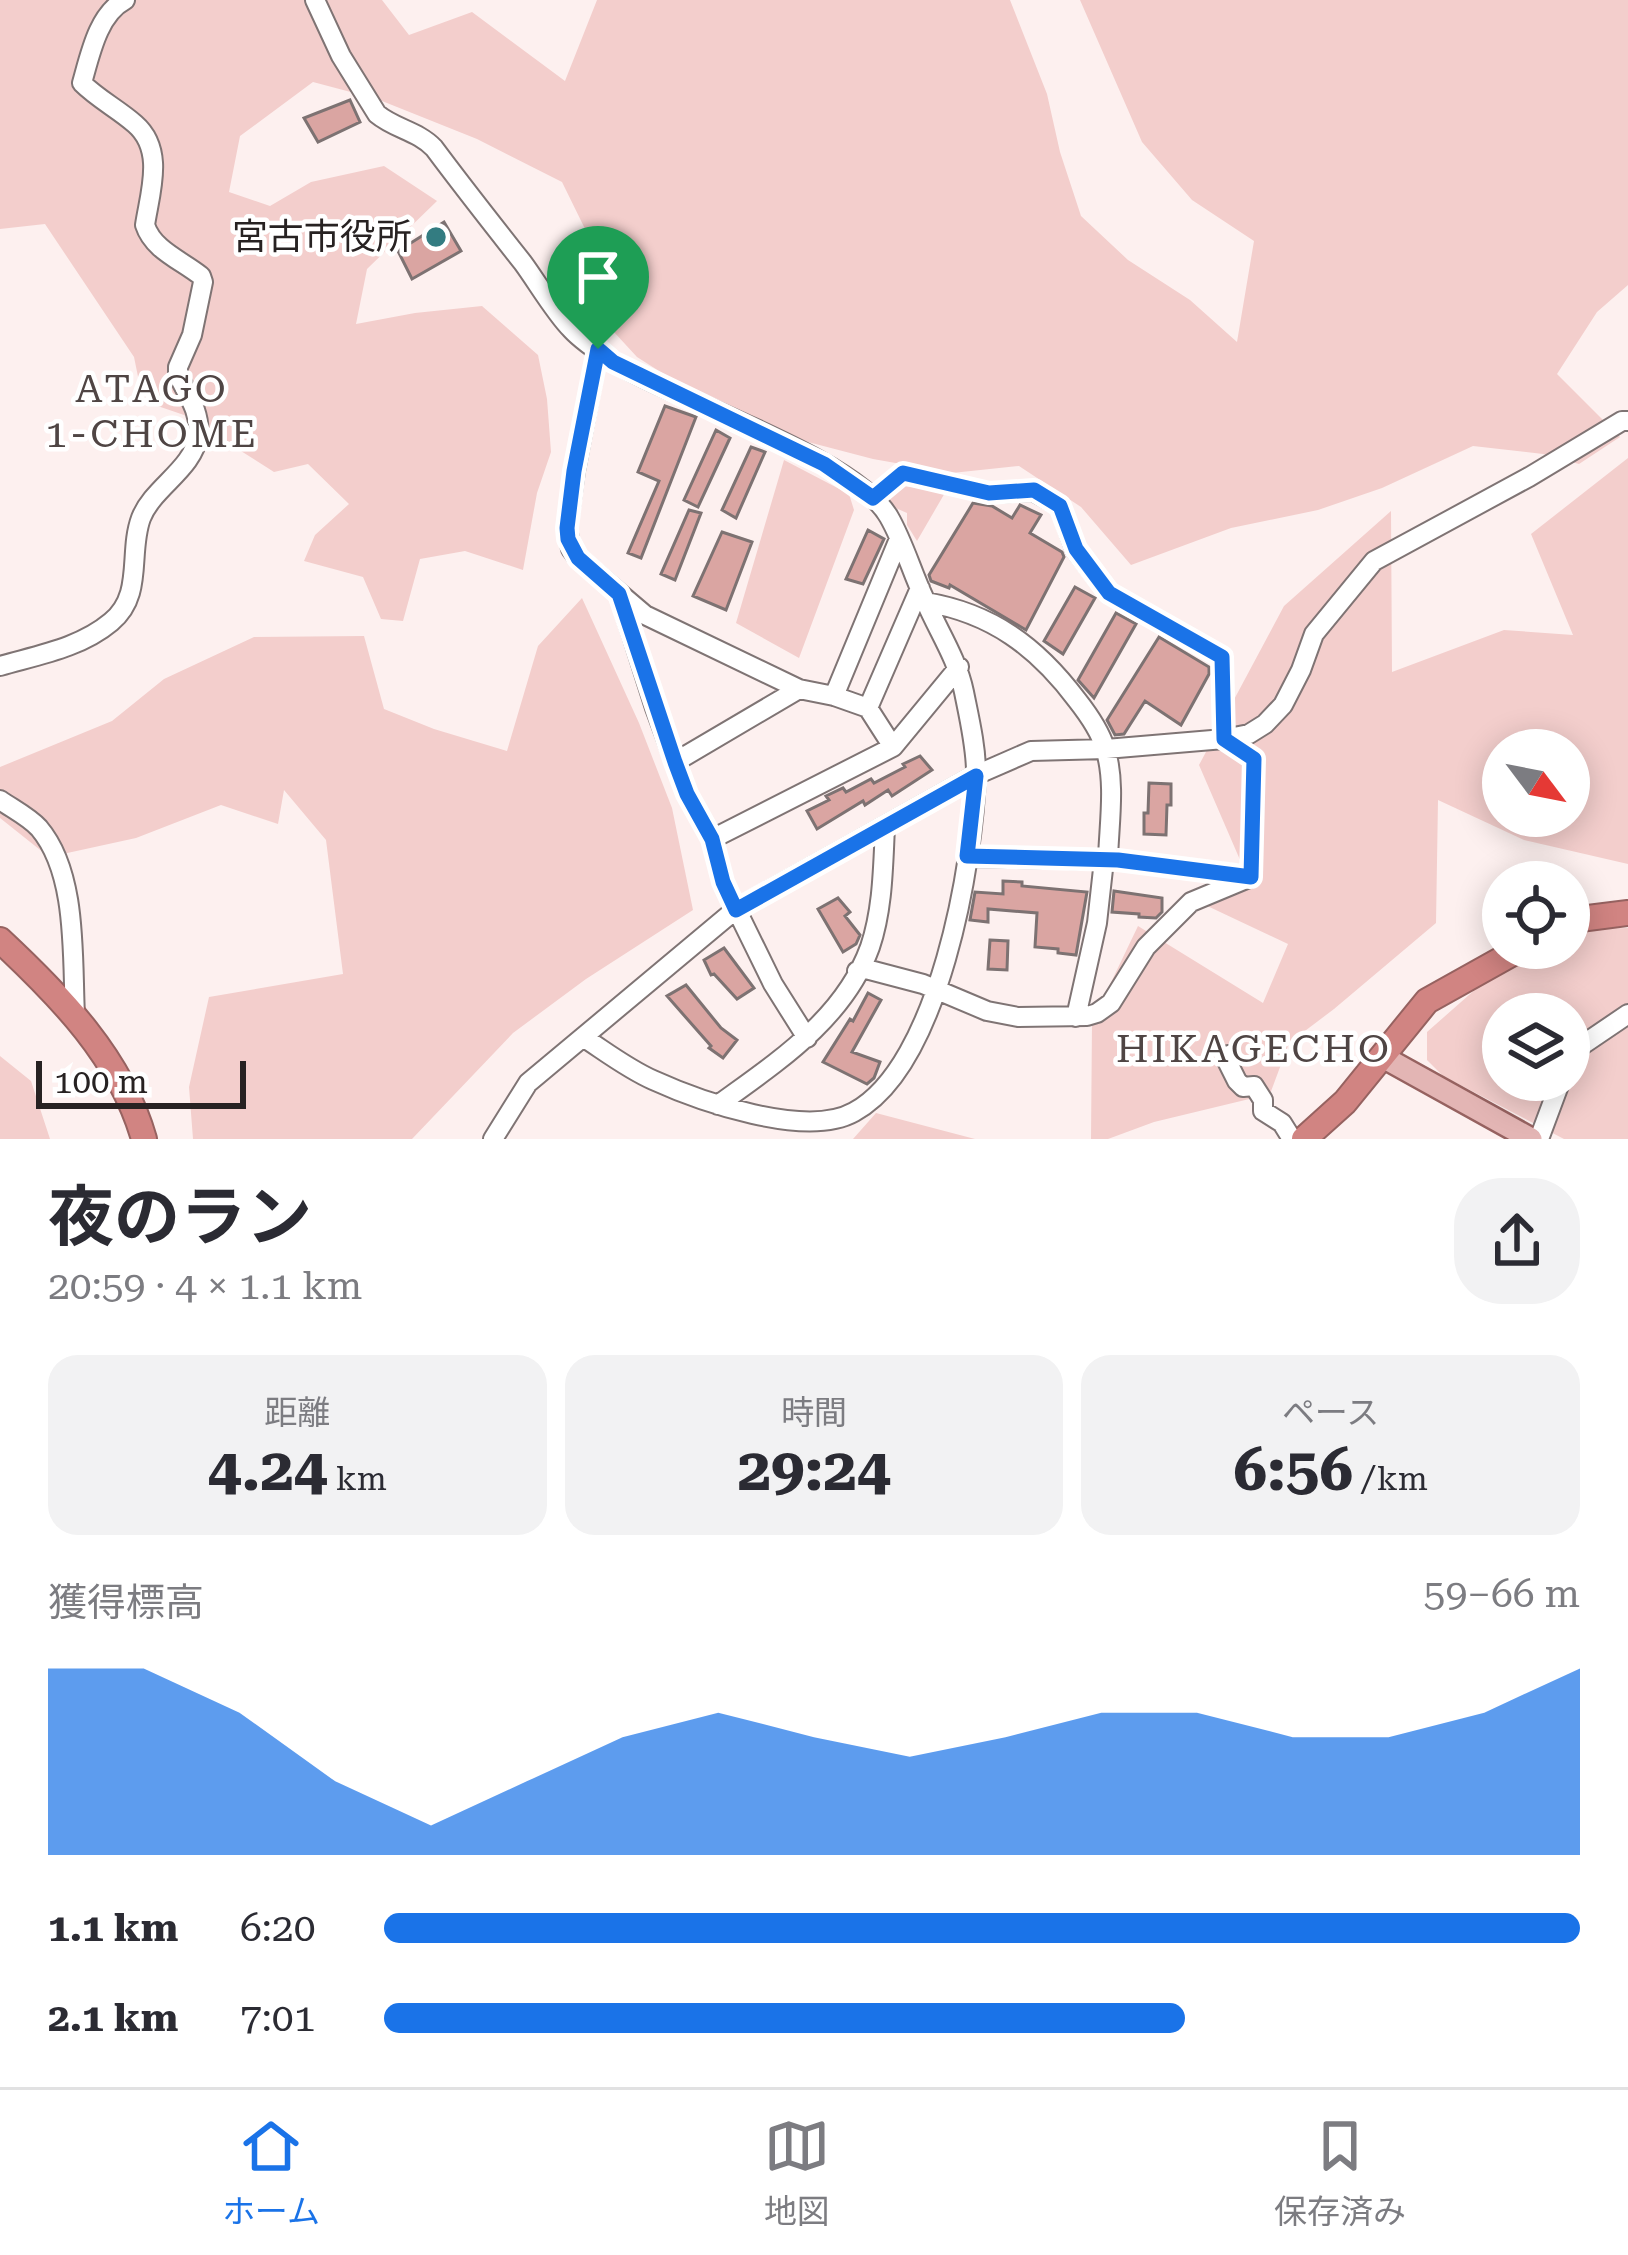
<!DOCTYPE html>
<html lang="ja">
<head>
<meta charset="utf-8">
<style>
  body { margin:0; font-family:"Roboto Serif","Noto Sans JP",serif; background:#f2f2f3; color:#2b2b33; height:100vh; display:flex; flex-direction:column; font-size:45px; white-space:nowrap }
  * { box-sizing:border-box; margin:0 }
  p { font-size:39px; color:#7c7c81 }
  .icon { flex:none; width:66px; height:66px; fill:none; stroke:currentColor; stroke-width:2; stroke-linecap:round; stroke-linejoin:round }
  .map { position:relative; height:1139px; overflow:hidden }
  .sheet { display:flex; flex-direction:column; background:#fff; flex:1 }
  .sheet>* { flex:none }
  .needle { width:78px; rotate:122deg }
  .tools { position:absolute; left:1482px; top:729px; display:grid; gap:24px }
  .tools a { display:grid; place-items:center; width:108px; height:108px; border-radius:50%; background:#fff; box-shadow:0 6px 30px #0003; font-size:60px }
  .scale { position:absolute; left:36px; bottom:30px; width:210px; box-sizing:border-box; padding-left:12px; border:6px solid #272222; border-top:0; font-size:33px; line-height:42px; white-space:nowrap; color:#272222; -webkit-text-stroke:9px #fff; paint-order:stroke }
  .pin { position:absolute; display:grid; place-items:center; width:102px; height:102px; color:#fff; margin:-123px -51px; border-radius:50% 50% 50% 0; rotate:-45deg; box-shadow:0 0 12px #0007 }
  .pin .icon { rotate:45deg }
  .round { display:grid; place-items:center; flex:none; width:126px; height:126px; border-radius:48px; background:#f2f2f3 }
  .overview { display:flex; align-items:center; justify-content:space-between; height:204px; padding:0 48px }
  h1 { font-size:66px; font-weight:700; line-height:90px }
  .stats { display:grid; grid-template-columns:repeat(3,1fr); gap:18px; height:204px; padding:12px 48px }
  .stats div { display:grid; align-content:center; border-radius:30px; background:#f2f2f3; text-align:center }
  .stats b { font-size:60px; font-weight:700 }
  .stats small { font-size:33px; font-weight:400 }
  .stats p { font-size:33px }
  .chart { height:336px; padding:24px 48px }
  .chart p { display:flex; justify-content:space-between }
  .chart svg { width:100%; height:216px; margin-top:12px; fill:#1a73e8; opacity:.7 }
  ul { padding:0 48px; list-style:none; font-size:39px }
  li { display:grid; grid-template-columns:192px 144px 1fr; align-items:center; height:90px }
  li i { height:30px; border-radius:15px; background:#1a73e8 }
  .dock { display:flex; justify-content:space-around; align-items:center; height:168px; border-top:3px solid #e1e1e2; background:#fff; font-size:33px; color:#7c7c81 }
  .dock a { display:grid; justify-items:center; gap:6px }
  .dock .selected { color:#1a73e8 }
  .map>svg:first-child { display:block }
  .green { fill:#f3cecc; fill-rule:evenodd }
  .building { fill:#daa5a2; stroke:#7d7272; stroke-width:3 }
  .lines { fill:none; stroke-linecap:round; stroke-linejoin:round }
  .minor-casing { stroke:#7f7474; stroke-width:22 }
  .major-casing { stroke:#966260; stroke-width:26 }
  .highway-casing { stroke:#966260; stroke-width:28 }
  .minor { stroke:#fff; stroke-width:18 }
  .major { stroke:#e3b5b4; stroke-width:21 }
  .highway { stroke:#d18482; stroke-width:24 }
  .route-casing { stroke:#fff; stroke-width:24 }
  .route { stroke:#1a73e8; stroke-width:15 }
  .poi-dot { fill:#337c81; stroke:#fff; stroke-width:4.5 }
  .labels { text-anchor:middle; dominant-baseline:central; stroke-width:9; stroke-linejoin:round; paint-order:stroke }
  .poi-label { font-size:36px; fill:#272222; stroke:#fff; text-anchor:end }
  .neighbourhood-label { font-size:39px; letter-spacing:3px; fill:#4f4544; stroke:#fff }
</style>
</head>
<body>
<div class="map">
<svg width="1628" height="1139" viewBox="0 0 1628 1139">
  <rect width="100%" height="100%" fill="#fdf0ef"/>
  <path class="green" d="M0,0h382l27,35 63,-23 93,69 32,-81h413l37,94 13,58 21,64 47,44 62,40 47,42 17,-101 -62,-41 -50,-58 -62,-142h548v285l-31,27 -40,62 63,63 -41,27 -36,-10 -70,-8 -91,42 -64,22 -87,18 -100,37 -50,-58 -62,-41 -67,7 -79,-14 -65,-17 -91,-34 -80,-51 -59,-64 11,-56 -27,-55 -85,-43 -100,-40 -64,-17 -73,54 -11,56 41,14 41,-24 73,-16 53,35 -70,68 -11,55 59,-11 67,-7 56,49 9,44 4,53 -14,41 -14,77 -58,-19 -45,8 -17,62 -22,-2 -18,-42 -59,-16 11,-26 34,-31 -41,-40 -34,8 -90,-57 -41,-14 -9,-44 -89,-133 -45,5z
    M1628,458v406l-104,-24 -86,-40 -2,123 -102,86 -45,34 -19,51 -116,28 -46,17h-17l1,-117 46,-96 125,77 25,-59 -87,-41 49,-20 -51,-118 85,-159 107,-95 1,161 112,-42 69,5 -42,-101zM1503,750h66v66h-66z
    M784,460l65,34 5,16 -55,148 -63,-35z
    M895,485l51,6 -29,50 -10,-16v-12l-25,-11z
    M582,598l57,125 33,85 21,102 -107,69 -73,54 -101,106h-219l-4,-52 20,-90 134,-23 -17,-134 -42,-50 -6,34 -57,-19 -85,33 -87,19 -49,-39v-51l112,-46 52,-42 90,-42 110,-1 20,73 50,20 73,22 31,-105z
    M1628,928v211h-64l-121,-63 -16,-16v-28l76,-67 39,-17h27v-12l16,-7zM1503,1014h66v66h-66z
    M0,1056l31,25 19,58h-50z
    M876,1113l99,26h-122z"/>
  <path class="building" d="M350,100l10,22 -42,20 -14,-24z
    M444,222l17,29 -49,28 -14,-28z
    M665,406l31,11 -55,141 -13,-5 31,-72 -21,-9z
    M716,430l14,8 -32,69 -14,-7z
    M751,447l14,5 -29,66 -14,-8z
    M973,503l19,3 20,12 8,-13 21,10 -11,18 32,19 2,5 -38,73 -76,-45 -1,3 -18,-7 -2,-6z
    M689,510l12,3 -26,67 -14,-6z
    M868,530l16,9 -21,45 -17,-5z
    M722,532l30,10 -26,68 -33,-14z
    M1075,587l20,11 -32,56 -19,-13z
    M1116,613l20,11 -42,74 -16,-18z
    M1159,637l50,30v7l-28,51 -36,-24 -21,33 -9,1 -8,-15z
    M920,756l12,14 -40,26 -4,-6 -23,15 -2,-4 -46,28 -10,-18 22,-11 -3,-4 17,-8 3,4 25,-13 3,4 31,-16 -2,-3z
    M1149,783l22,1v21h-4l-1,30 -22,-1v-21h4z
    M1003,881l19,1v4l65,6 -11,63 -18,-2v-4l-23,-2 2,-34 -49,-4v13l-18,-2 5,-28 28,2z
    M1114,891l48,7v14l-6,6 -17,-1v-3l-27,-2z
    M838,898l12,14 -5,4 15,19 -4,9 -13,8 -25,-43z
    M990,940l18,1 -1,29 -19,-1z
    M724,948l30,40 -17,11 -23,-25 -3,1 -7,-15z
    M686,985l35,43 16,12 -14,18 -14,-10 2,-2 -44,-50z
    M868,993l13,7 -29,52 28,10 -6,16 -7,6 -44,-22 27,-43 3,2z"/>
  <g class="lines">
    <defs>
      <path id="minor" d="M315,0l26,56 36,58c18,15 41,17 57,34 29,39 59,77 89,115 14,19 32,50 48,66 11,12 29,24 43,33 63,39 242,96 275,155 15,26 23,56 36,83 13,31 32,58 39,92 5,25 12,54 12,80 -2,90 -37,294 -122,340 -48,27 -155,-11 -201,-32 -25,-11 -47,-28 -70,-43
        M598,349l-23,122 -8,57 4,21 7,9 67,57 154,74 35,7 34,12 25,39
        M873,498l30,-25 86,20 44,-2 27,15 15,43 34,44 113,64 2,82 30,20 -3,118
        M619,594l36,114 32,86 25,45 11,43 50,102 34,54
        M925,602c67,11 112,45 152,98 11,14 23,31 28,48 11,34 4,76 3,111
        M0,666c38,-11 80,-18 111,-44 33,-27 17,-69 30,-104 12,-31 53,-49 57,-83 3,-23 -11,-41 -20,-60v-8l14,-32 11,-53 -2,-6c-20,-16 -48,-26 -56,-51 5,-33 20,-75 -10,-101 -17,-15 -37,-25 -53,-41 8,-28 16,-69 43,-83
        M834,696l65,-157
        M868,708l52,-120
        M675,762l124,-73
        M0,800c13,9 29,17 39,28 39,46 33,130 36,187
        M712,839l181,-92 66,-80
        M967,857l151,3 128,16
        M857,971l9,-2 57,15 64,27 31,6 69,-1 10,-3 14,-10 35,-56 45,-45 60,-25
        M1076,1017l21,-94 7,-63
        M1229,1055l-3,4 11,22 6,6 11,-1 9,14v11l19,12 10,16
        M1569,1063l6,-13 53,-36
        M718,1105c59,-43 126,-86 152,-158 13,-38 13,-81 15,-120
        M493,1139l35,-56 207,-173 241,-135 55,-24 75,-2 118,-10 25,-5 16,-10 18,-19 18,-35 13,-36 60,-73 155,-84 93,-56h6
        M1539,1139l22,-59"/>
      <path id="major" d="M1383,1057l148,82"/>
      <path id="highway" d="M1569,924l11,-5 48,-6
        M0,940c60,56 121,118 144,199
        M1304,1139l41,-37 82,-101 95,-53"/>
    </defs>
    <use href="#minor" class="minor-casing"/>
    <use href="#major" class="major-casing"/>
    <use href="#highway" class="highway-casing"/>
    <use href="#minor" class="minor"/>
    <use href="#major" class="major"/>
    <use href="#highway" class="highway"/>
  </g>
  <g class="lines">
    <defs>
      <path id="route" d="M598,349l15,13 211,102 49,34 30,-25 86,20 45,-3 26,16 16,43 33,44 113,64 2,82 30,20 -3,118 -133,-17 -151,-4 9,-80 -240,134 -13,-28 -11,-43 -25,-45 -12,-32 -56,-168 -41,-36 -10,-19 -1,-11 7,-57z"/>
    </defs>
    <use href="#route" class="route-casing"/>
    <use href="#route" class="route"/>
  </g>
  <circle class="poi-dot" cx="436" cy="237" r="12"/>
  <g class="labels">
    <g class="poi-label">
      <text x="412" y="237">宮古市役所</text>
    </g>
    <g class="neighbourhood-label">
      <text x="152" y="389">ATAGO<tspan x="152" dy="45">1-CHOME</tspan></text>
      <text x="1254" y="1049">HIKAGECHO</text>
    </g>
  </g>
</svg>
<div class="tools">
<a><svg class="needle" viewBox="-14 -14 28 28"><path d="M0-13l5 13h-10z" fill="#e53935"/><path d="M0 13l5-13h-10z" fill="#7c7c81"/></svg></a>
<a><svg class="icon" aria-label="locate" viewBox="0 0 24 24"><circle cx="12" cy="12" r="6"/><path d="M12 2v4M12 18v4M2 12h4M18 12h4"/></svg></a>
<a><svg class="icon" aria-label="layers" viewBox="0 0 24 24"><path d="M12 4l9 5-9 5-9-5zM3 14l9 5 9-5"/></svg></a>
</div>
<div class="scale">100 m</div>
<div class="pin" style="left:598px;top:349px;background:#1e9e55"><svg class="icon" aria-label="arrive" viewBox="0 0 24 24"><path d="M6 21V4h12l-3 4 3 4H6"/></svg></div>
</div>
<section class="sheet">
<div class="overview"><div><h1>夜のラン</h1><p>20:59 · 4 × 1.1 km</p></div><a class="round"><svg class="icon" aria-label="share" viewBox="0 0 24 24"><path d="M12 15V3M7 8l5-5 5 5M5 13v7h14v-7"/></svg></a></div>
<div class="stats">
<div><p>距離</p><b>4.24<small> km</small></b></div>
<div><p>時間</p><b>29:24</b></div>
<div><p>ペース</p><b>6:56<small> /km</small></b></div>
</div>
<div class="chart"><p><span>獲得標高</span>59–66 m</p>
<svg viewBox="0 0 160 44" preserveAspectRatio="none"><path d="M0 44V6L10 6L20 15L30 29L40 38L50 29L60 20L70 15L80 20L90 24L100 20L110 15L120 15L130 20L140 20L150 15L160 6V44z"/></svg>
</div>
<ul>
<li><b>1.1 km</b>6:20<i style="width:100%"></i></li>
<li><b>2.1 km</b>7:01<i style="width:67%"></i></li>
</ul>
</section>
<nav class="dock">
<a class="selected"><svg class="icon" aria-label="home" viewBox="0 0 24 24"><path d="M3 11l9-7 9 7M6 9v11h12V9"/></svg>ホーム</a>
<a><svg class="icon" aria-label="map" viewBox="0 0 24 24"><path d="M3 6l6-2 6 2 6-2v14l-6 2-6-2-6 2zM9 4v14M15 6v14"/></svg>地図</a>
<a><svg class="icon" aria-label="saved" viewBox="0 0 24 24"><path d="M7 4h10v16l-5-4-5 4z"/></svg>保存済み</a>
</nav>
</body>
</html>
